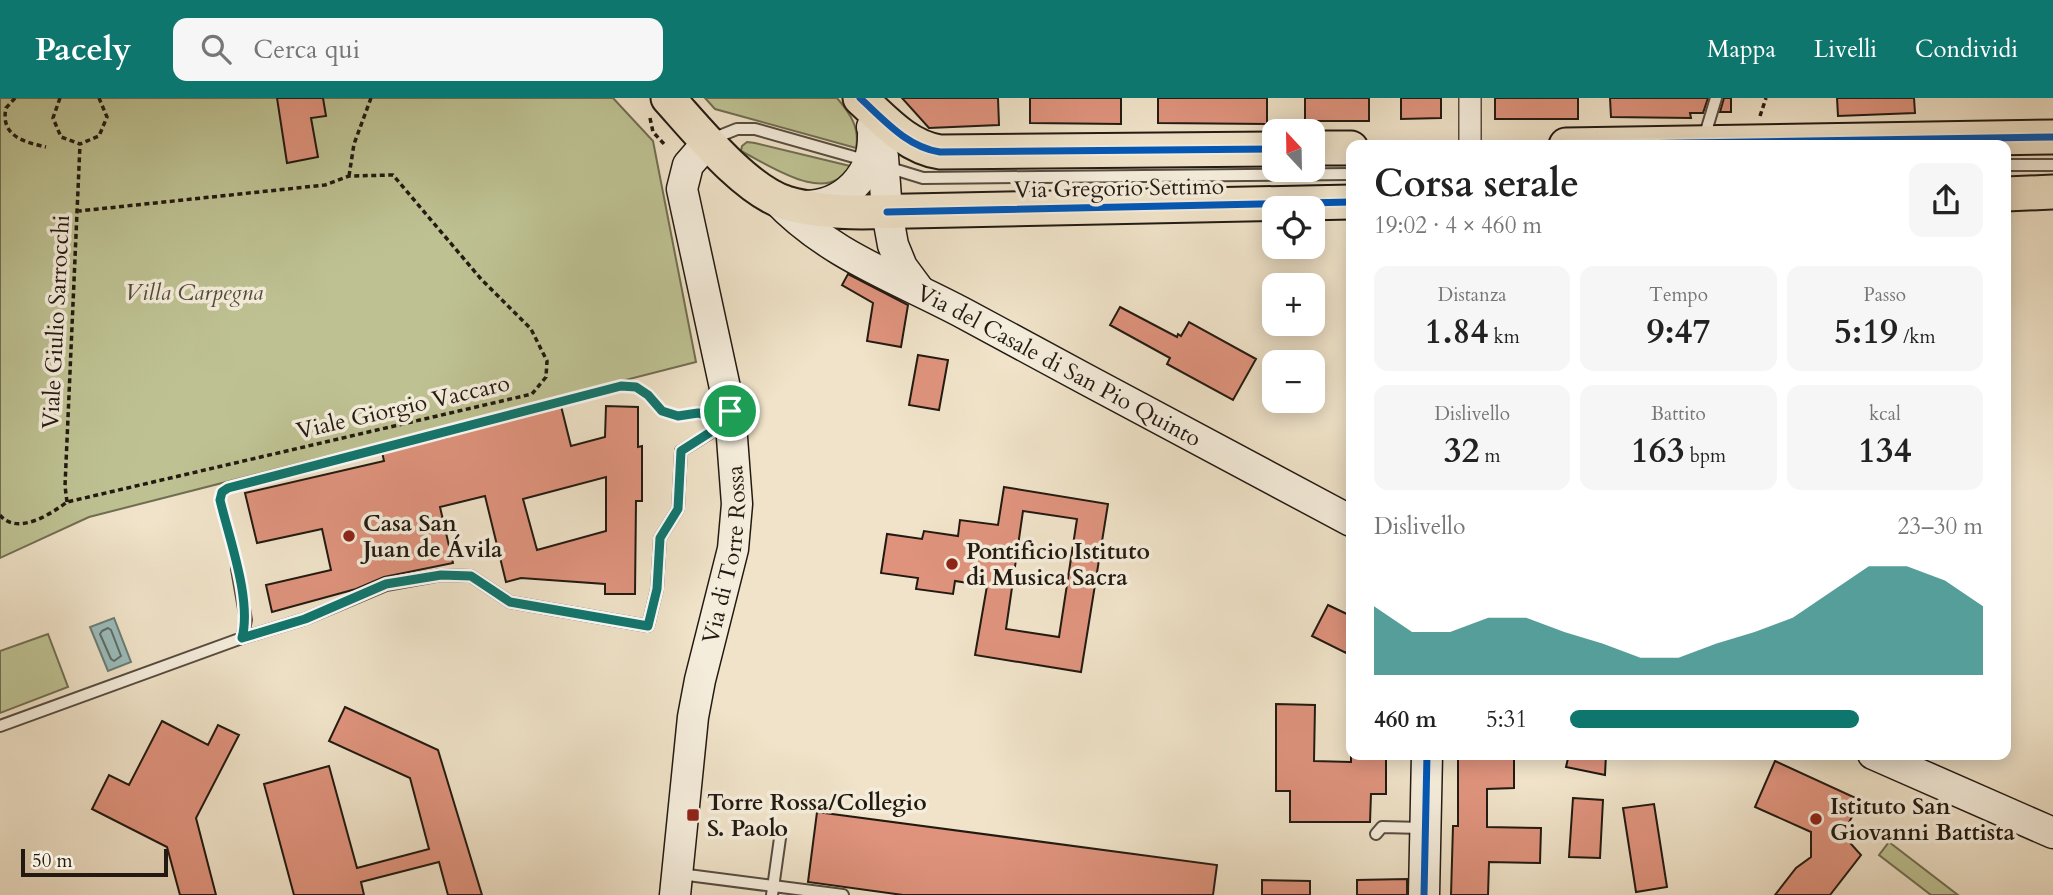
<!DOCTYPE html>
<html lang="it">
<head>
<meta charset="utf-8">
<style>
  body { margin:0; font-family:Cardo,serif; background:#f6f6f6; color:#222; height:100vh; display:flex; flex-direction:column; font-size:26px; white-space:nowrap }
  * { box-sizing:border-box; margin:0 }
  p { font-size:23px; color:#767676 }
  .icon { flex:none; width:38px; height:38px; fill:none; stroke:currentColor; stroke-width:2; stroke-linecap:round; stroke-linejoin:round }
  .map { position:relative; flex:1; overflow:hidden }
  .side { position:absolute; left:1346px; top:42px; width:665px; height:620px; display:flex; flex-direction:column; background:#fff; border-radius:14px; box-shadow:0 4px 18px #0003 }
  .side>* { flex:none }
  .needle { width:46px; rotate:338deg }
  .fabs { position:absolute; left:1262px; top:21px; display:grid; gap:14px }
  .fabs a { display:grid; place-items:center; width:63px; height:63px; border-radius:14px; background:#fff; box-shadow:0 4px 18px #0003; font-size:35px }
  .scale { position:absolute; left:21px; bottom:18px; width:147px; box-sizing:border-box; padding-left:7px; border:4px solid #221a12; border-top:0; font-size:19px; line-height:24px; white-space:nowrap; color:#221a12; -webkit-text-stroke:5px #f5eddc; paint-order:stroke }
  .pin { position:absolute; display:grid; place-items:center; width:60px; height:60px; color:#fff; margin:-30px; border:4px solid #fff; border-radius:50%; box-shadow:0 2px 7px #0007 }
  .round { display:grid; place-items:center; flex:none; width:74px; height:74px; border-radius:14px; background:#f6f6f6 }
  .summary { display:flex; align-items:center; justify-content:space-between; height:119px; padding:0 28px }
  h1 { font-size:38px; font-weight:800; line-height:52px }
  .figures { display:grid; grid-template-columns:repeat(3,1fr); gap:10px; height:119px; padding:7px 28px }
  .figures div { display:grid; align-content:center; border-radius:14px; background:#f6f6f6; text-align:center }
  .figures b { font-size:35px; font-weight:800 }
  .figures small { font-size:19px; font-weight:400 }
  .figures p { font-size:19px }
  .chart { height:196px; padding:14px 28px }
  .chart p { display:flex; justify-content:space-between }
  .chart svg { width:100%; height:126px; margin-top:7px; fill:#0f766e; opacity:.7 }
  ul { padding:0 28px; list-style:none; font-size:23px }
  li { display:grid; grid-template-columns:112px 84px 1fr; align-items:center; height:52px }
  li i { height:18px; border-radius:9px; background:#0f766e }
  header { display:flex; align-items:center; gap:42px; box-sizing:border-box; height:98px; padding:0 35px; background:#0f766e; color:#fff }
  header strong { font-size:33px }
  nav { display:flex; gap:38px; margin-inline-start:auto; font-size:24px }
  .search { width:490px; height:63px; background:#f6f6f6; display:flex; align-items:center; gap:18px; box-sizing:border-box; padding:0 24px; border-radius:14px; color:#767676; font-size:26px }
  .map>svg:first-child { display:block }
  .green { fill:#bec293; stroke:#706e52; stroke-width:2 }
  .water { fill:#9bbdbc; stroke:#6b7c78; stroke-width:2 }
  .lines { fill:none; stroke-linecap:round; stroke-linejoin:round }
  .shore { stroke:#5e6c67; stroke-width:2 }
  .building { fill:#df937d; stroke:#221a12; stroke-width:2; fill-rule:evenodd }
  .lane-casing { stroke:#564c40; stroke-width:14 }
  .street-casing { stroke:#564c40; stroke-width:24 }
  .secondary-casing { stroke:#221a12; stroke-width:33 }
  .primary-casing { stroke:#221a12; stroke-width:37 }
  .path { stroke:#221a12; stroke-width:3.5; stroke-dasharray:5 3.5; stroke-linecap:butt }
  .lane { stroke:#f5eddc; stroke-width:10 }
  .street { stroke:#f5eddc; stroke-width:21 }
  .secondary { stroke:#f5eddc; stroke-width:30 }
  .primary { stroke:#f0e3c9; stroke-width:33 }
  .cycleway-casing { stroke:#f5eddc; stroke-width:11 }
  .cycleway { stroke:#0057b8; stroke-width:7 }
  .route-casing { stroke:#fff; stroke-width:14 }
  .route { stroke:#0f766e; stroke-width:9 }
  .poi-dot { fill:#8f2418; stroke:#f5eddc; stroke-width:2.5 }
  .labels { text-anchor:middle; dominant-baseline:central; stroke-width:7; stroke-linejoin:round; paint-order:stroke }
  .street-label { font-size:23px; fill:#221a12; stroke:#f5eddc }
  .park-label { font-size:23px; font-style:italic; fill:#514c39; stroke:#f5eddc }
  .poi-label { font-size:23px; font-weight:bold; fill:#221a12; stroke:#f5eddc; text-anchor:start }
</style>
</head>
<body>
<header>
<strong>Pacely</strong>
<div class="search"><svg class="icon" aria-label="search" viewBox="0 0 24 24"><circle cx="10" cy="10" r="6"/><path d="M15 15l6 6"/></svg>Cerca qui</div>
<nav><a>Mappa</a><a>Livelli</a><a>Condividi</a></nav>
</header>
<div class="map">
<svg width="2053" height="797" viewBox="0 0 2053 797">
  <rect width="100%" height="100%" fill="#f0e3c9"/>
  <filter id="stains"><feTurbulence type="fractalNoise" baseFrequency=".00286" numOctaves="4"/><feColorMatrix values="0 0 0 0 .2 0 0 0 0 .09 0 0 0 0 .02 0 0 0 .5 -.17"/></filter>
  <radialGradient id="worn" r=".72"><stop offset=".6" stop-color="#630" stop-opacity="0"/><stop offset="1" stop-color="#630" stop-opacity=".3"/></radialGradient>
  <path class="green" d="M0,0h613l40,43 43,221 -607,155 -89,41z
    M705,0h132c13,15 23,30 19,50l-141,-39z
    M747,44l8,1 95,23c-22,41 -81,-1 -109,-15l1,-5z
    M48,536l20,53 -68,26v-62z
    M1889,744l69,53h-27l-52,-40z"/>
  <path class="water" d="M114,520l17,44 -23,9 -18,-44z"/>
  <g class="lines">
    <path class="shore" d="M108,530l3,2 10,26 -7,5 -3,-2 -11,-25 2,-3z"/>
  </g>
  <path class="building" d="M277,0h46l3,18 -15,2 7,39 -31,6z
    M902,0h96l1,27 -70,3z
    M1030,0h91v26l-91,-1z
    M1158,0h109v26l-109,-1z
    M1305,0h64v23h-64z
    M1401,0h40v20l-40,1z
    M1495,0h83v21h-83z
    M1610,0h98l-5,15h-13l1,5 -80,-1z
    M1724,0h7v14h-11z
    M1837,0h77l1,15 -77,3z
    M848,176l60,31 -7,42 -34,-6 6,-38 -31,-18z
    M1120,209l57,30 1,-3 3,2 8,-14 67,37 -23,41 -66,-36 3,-6 -60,-33z
    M918,257l30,5 -9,50 -30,-5z
    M561,308l10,40 34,-9 1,-31 32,1v40l4,-1v55h-6l-1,93h-30v-10l-84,-6 -15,4 -21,-86 -45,11 13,56 -69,14 -28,12 -84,23 -6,-27 65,-15 -9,-41 -65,14 -12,-50 139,-32 -2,-9 66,-15 -1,-4zM606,379v54l-69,19 -14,-51z
    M1004,389l104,17 -27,168 -106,-17 12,-69 -32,-5 -2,13 -37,-5 2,-11 -37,-5 6,-39 35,5 2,-8 34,5 2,-16 38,5zM1023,413l54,8 -18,118 -53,-8z
    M1328,507l23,11v27l-5,10 -34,-17z
    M1276,606l39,1 -1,56 37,1v-8h35v40h-15l-1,28h-80v-31h-14z
    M345,609l93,43 44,145h-34l-9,-33 -78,20 3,13h-70l-30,-111 65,-18 28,102 72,-19 -19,-71 -81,-37z
    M162,623l46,24 10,-20 21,10 -43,83 20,77h-36l-13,-48 -75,-38 17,-34 20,10z
    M1458,656h25v5l31,-1v30l-27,1v38l54,1 -1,35 -51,-1 -1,33h-37l2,-69h5z
    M1569,656h37l-1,21 -39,-8z
    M1775,663l85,39 -17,35 18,20 -31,40h-55l21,-27 15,-11v-25l-56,-25z
    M1573,700l30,2 -3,58 -31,-1z
    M1654,706l13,83 -31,5 -13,-84z
    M817,714l400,53 -4,30h-310l-95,-13z
    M1407,781v16h-50v-15z
    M1262,782l48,1v14h-48z"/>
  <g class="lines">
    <defs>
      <path id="lane" d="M1704,40l12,-40
        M712,41l25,-10h18l113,32
        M2006,67h47
        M887,69l36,11 428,-4
        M242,540l63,-19 81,-34 55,-10 30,1 39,26 138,24 9,-37 3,-51 18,-29 3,-58 48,-30
        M0,628l242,-88 4,-18 -9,-51
        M1376,736l6,-7 40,1
        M680,776l163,21
        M772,797l8,-57"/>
      <path id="street" d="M1470,0v47"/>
      <g id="secondary">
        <path d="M872,29l11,30 4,55 6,33 9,22 17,23"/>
        <path id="s1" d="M775,100c52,56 122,80 188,115 129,70 259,139 388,208"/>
        <path d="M804,108c40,0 70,-31 69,-71"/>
        <path d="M1873,656l180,79"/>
        <path id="s2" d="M675,797l18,-178 7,-37 33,-131 4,-45 -7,-93 -48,-222 6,-24 20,-23"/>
        <path d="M1424,797l3,-141"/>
      </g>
      <path id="primary" d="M668,0c29,32 77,92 118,105 24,7 52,9 76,9l489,-10
        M860,0c24,22 47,49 80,54l334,-3
        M1566,47l487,-8
        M1312,50h39
        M2006,96l47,-2"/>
    </defs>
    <use href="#lane" class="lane-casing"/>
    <use href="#street" class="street-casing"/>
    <use href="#secondary" class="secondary-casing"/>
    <use href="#primary" class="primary-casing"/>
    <path class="path" d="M15,0l-9,10c-6,28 18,34 40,39
      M60,0l-7,20 8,19 19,7 19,-8 8,-19 -8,-19
      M1760,18l6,-18
      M650,20l3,14 12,13
      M349,78l5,-32 17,-46
      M67,404l-2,-16 15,-342
      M0,417c17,21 51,-1 67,-13l465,-108 14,-17 1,-16 -16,-32 -50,-50 -88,-104 -44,1 -24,9 -246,26
      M234,459l-14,-57 2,-8 6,-5 393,-101c29,2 22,14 41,25 15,9 29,0 44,4"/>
    <use href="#lane" class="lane"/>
    <use href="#street" class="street"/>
    <use href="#secondary" class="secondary"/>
    <use href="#primary" class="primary"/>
    <defs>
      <path id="cycleway" d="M860,0c24,22 47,49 80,54l334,-3
        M1566,47l487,-8
        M887,114l464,-10
        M1424,797l3,-141"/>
    </defs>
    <use href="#cycleway" class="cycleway-casing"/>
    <use href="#cycleway" class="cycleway"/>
  </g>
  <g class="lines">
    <defs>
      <path id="route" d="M621,288l15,1 12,8 14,16 16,5 20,-3 13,3 19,-5 1,8 -50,32 -3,58 -18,29 -3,51 -9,37 -138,-24 -39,-26 -30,-1 -55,9 -81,35 -63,19c10,-38 -13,-100 -22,-138l2,-8 6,-4z"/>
    </defs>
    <use href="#route" class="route-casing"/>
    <use href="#route" class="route"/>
  </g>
  <g class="poi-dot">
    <circle cx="349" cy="438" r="7"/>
    <circle cx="952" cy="466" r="7"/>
    <rect x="686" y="710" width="14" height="14" rx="3.5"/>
    <circle cx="1816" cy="721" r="7"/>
  </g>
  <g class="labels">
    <g class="street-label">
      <text transform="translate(1119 90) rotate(-1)">Via Gregorio Settimo</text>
      <text transform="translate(56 224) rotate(-87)">Viale Giulio Sarrocchi</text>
      <text stroke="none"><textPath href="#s1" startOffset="331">Via del Casale di San Pio Quinto</textPath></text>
      <text transform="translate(403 309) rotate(-13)">Viale Giorgio Vaccaro</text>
      <text stroke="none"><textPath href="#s2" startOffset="345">Via di Torre Rossa</textPath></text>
    </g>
    <g class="park-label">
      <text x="194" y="194">Villa Carpegna</text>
    </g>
    <g class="poi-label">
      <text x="363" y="425">Casa San<tspan x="363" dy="26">Juan de Ávila</tspan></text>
      <text x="966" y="453">Pontificio Istituto<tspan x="966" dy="26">di Musica Sacra</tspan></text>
      <text x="707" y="704">Torre Rossa/Collegio<tspan x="707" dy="26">S. Paolo</tspan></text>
      <text x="1830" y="708">Istituto San<tspan x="1830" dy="26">Giovanni Battista</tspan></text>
    </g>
  </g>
  <rect width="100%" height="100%" filter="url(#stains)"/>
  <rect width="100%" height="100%" fill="url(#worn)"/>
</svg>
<div class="fabs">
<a><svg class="needle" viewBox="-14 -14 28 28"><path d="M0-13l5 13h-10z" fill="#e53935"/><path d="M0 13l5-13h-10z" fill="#767676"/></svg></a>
<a><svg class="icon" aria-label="locate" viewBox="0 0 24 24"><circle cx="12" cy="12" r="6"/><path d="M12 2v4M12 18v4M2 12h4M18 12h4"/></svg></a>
<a>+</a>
<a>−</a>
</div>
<div class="scale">50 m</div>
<div class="pin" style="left:730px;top:313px;background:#1e9e55"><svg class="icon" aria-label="arrive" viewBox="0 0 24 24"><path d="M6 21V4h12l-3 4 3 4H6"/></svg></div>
<section class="side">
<div class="summary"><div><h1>Corsa serale</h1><p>19:02 · 4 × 460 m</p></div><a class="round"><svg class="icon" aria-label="share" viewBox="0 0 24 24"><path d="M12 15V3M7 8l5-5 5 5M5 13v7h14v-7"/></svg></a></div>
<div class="figures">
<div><p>Distanza</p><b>1.84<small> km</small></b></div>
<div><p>Tempo</p><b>9:47</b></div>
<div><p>Passo</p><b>5:19<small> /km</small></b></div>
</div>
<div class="figures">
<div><p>Dislivello</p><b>32<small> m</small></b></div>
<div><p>Battito</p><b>163<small> bpm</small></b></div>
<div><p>kcal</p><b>134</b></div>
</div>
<div class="chart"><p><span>Dislivello</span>23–30 m</p>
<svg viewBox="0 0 160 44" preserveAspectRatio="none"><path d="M0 44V20L10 29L20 29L30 24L40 24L50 29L60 33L70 38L80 38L90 33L100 29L110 24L120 15L130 6L140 6L150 11L160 20V44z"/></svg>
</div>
<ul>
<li><b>460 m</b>5:31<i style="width:70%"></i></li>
</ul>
</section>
</div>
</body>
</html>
